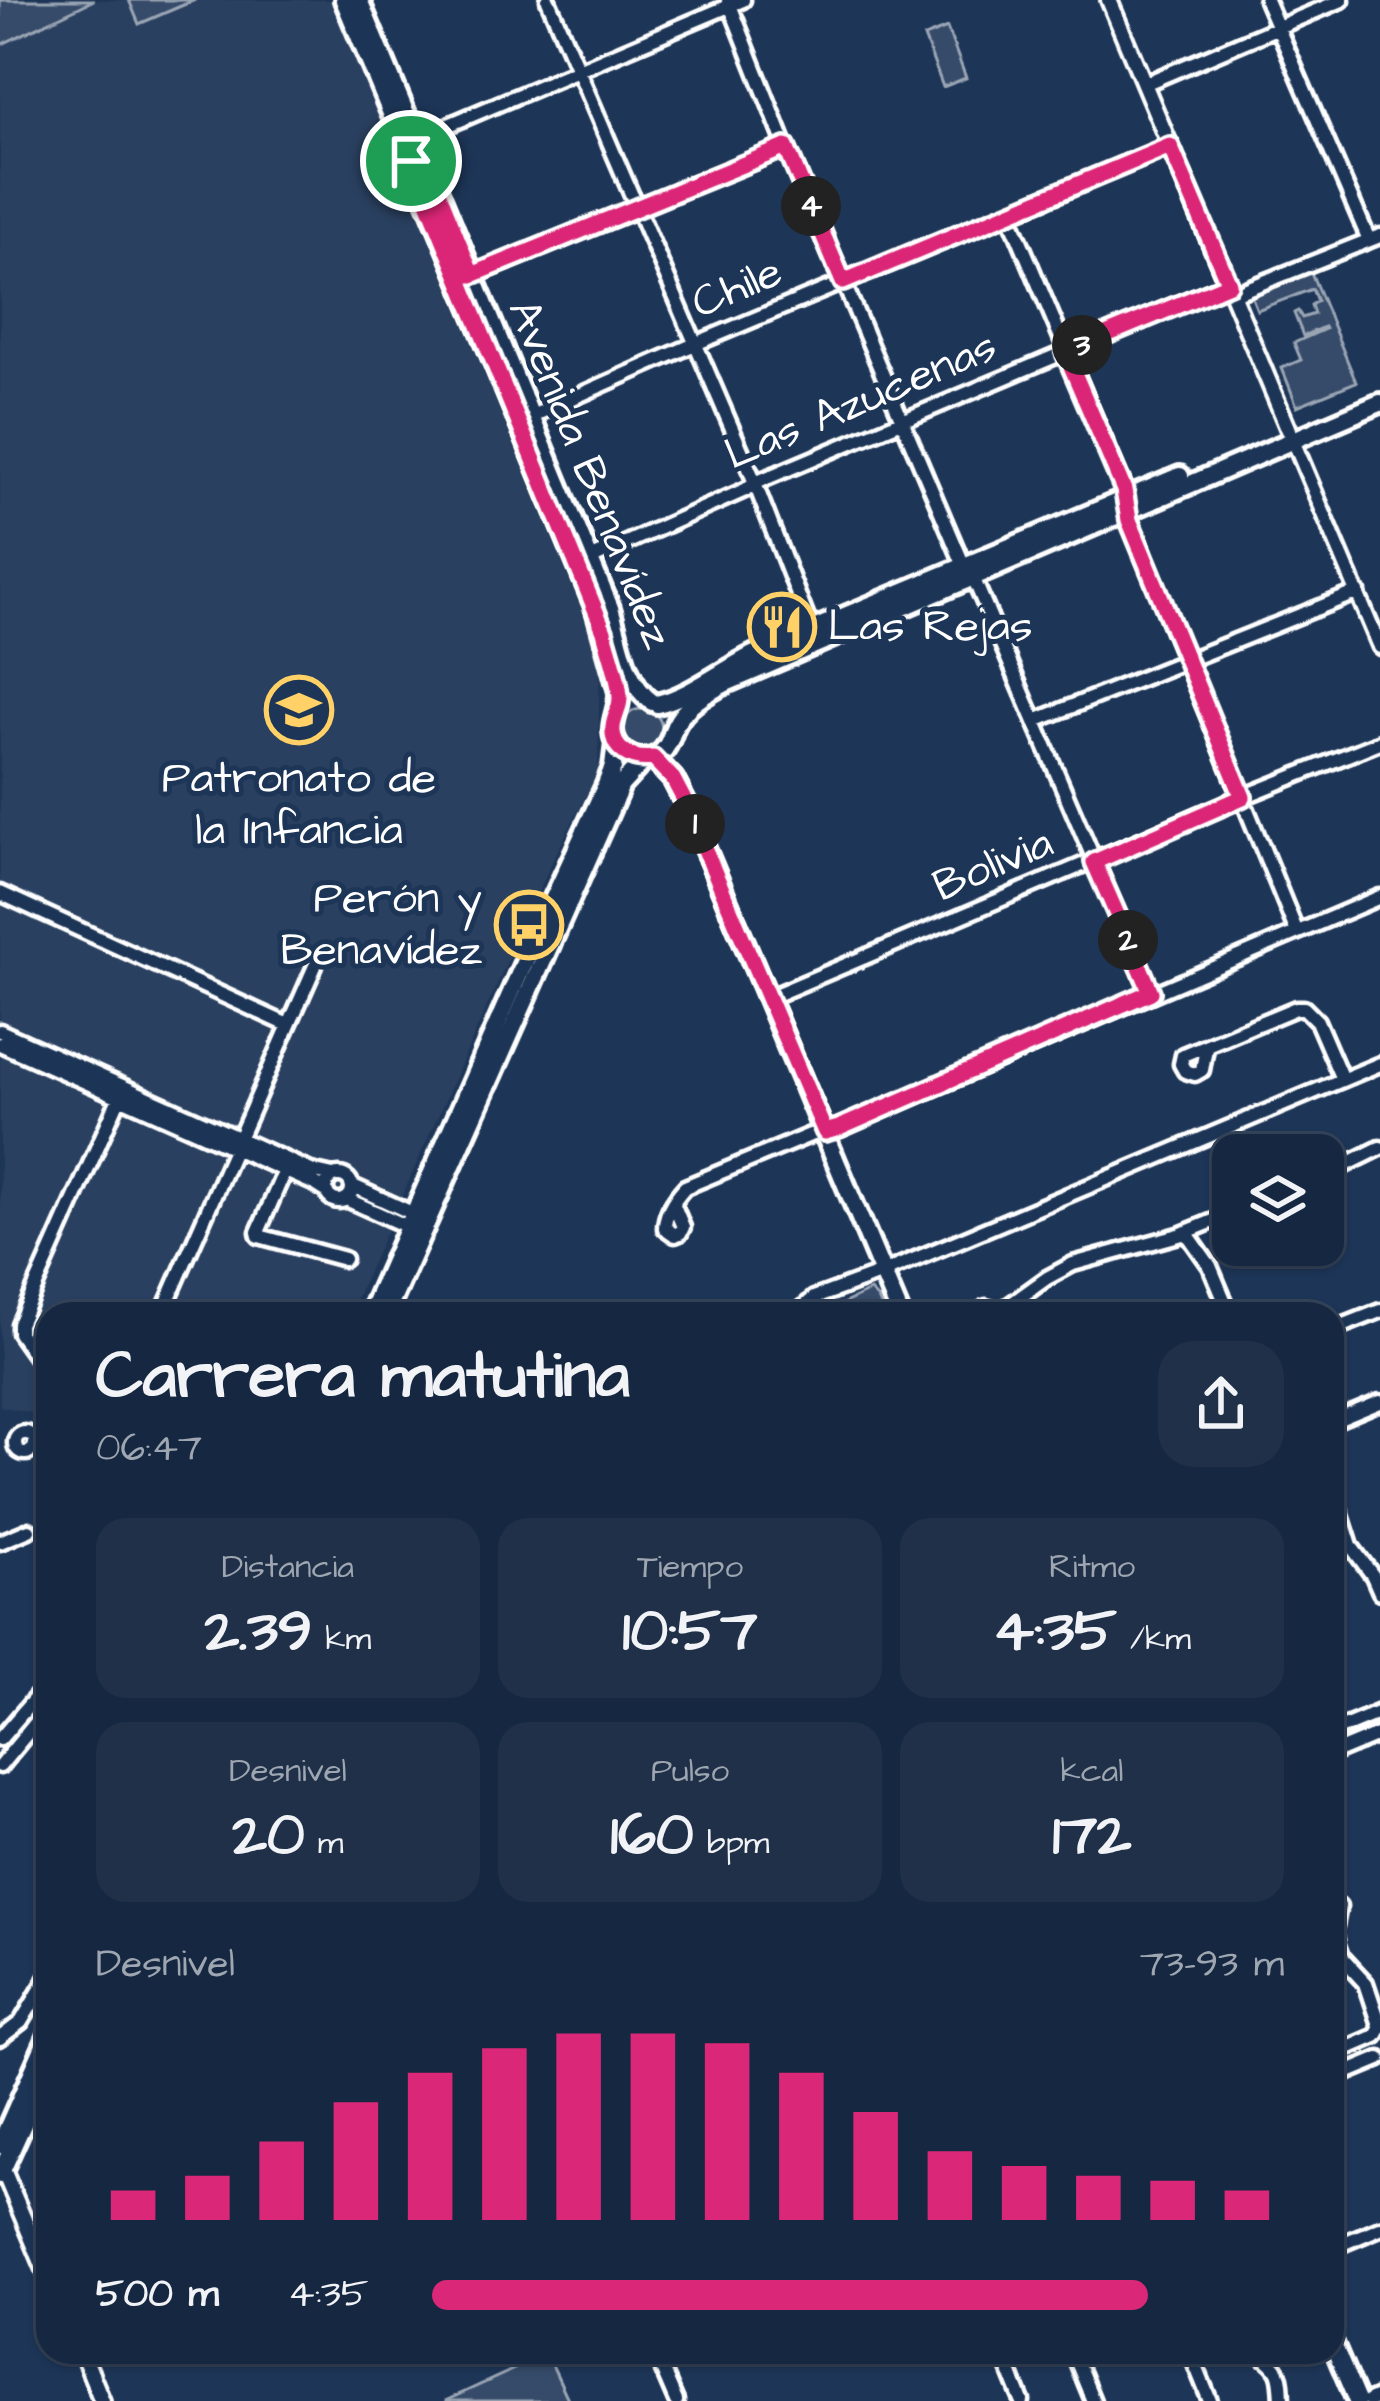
<!DOCTYPE html>
<html lang="es">
<head>
<meta charset="utf-8">
<style>
  body { margin:0; font-family:"Architects Daughter",sans-serif; background:#1f3048; color:#f1f3f6; height:100vh; display:flex; flex-direction:column; font-size:45px; white-space:nowrap }
  * { box-sizing:border-box; margin:0 }
  p { font-size:39px; color:#9ea6b1 }
  .icon { flex:none; width:66px; height:66px; fill:none; stroke:currentColor; stroke-width:2; stroke-linecap:round; stroke-linejoin:round }
  .map { position:relative; flex:1; overflow:hidden }
  .sheet { position:absolute; left:36px; top:1302px; width:1308px; height:1062px; display:flex; flex-direction:column; background:#162841; border-radius:36px; box-shadow:0 3px 9px #0004,0 0 0 3px #35445a }
  .sheet>* { flex:none }
  .fabs { position:absolute; left:1212px; top:1134px; display:grid; gap:24px }
  .fabs a { display:grid; place-items:center; width:132px; height:132px; border-radius:24px; background:#162841; box-shadow:0 3px 9px #0004,0 0 0 3px #35445a; font-size:60px }
  .pin { position:absolute; display:grid; place-items:center; width:102px; height:102px; color:#fff; margin:-51px; border:6px solid #fff; border-radius:50%; box-shadow:0 3px 12px #0007 }
  .km { position:absolute; width:60px; height:60px; margin:-30px; border-radius:50%; background:#222; color:#fff; font-size:33px; line-height:60px; text-align:center }
  .round { display:grid; place-items:center; flex:none; width:126px; height:126px; border-radius:36px; background:#1f3048 }
  .head { display:flex; align-items:center; justify-content:space-between; height:204px; padding:0 60px }
  h1 { font-size:66px; font-weight:700; line-height:90px }
  .stats { display:grid; grid-template-columns:repeat(3,1fr); gap:18px; height:204px; padding:12px 60px }
  .stats div { display:grid; align-content:center; border-radius:30px; background:#1f3048; text-align:center }
  .stats b { font-size:60px; font-weight:700 }
  .stats small { font-size:33px; font-weight:400 }
  .stats p { font-size:33px }
  .chart { height:336px; padding:24px 60px }
  .chart p { display:flex; justify-content:space-between }
  .chart svg { width:100%; height:216px; margin-top:12px; stroke:#db2777; stroke-width:6 }
  ul { padding:0 60px; list-style:none; font-size:39px }
  li { display:grid; grid-template-columns:192px 144px 1fr; align-items:center; height:90px }
  li i { height:30px; border-radius:15px; background:#db2777 }
  .map>svg:first-child { display:block }
  .built { fill:#2a4161 }
  .green { fill:#364b69; stroke:#9aa5b4; stroke-width:3 }
  .lines { fill:none; stroke-linecap:round; stroke-linejoin:round }
  .minor-casing { stroke:#fff; stroke-width:21 }
  .tertiary-casing { stroke:#fff; stroke-width:22 }
  .secondary-casing { stroke:#fff; stroke-width:26 }
  .minor { stroke:#1d3557; stroke-width:12 }
  .tertiary { stroke:#1d3557; stroke-width:14 }
  .secondary { stroke:#1d3557; stroke-width:16 }
  .route-casing { stroke:#fff; stroke-width:24 }
  .route { stroke:#db2777; stroke-width:15 }
  .labels { text-anchor:middle; dominant-baseline:central; stroke-width:10; stroke-linejoin:round; paint-order:stroke }
  .street-label { font-size:45px; fill:#fff; stroke:#1d3557 }
  .poi-label { font-size:45px; fill:#fff; stroke:#1d3557; text-anchor:start }
</style>
</head>
<body>
<div class="map">
<svg width="1380" height="2401" viewBox="0 0 1380 2401">
  <rect width="100%" height="100%" fill="#1d3557"/>
  <filter id="ink" filterUnits="userSpaceOnUse"><feTurbulence type="fractalNoise" baseFrequency=".00833" numOctaves="2"/><feDisplacementMap in="SourceGraphic" scale="24" xChannelSelector="R" yChannelSelector="G"/><feConvolveMatrix kernelMatrix="1 2 1 2 8 2 1 2 1" color-interpolation-filters="sRGB"/></filter>
  <g filter="url(#ink)">
    <path class="built" d="M94,0h35l10,23 56,-23h136l269,649 -2,123 -46,90 -203,452h-301v103l-48,-11v-1361z"/>
    <path class="green" d="M0,0h94l-94,45z
      M129,0h66l-56,24z
      M947,28l19,50 -23,9 -19,-50z
      M1310,270l46,112 -59,24 -15,-38 19,-8 -7,-17 31,-14 -1,-2 -21,9 -9,-23 4,-2 4,7 12,-4 -3,-9 6,-4 -5,-12 -55,21 -6,-15z
      M622 729a20 20 0 1 1 40 0a20 20 0 1 1-40 0Z
      M870,1291l8,8 7,15h-64z
      M547,2354l22,47h-124z"/>
    <g class="lines">
      <defs>
        <path id="minor" d="M548,0l203,473 61,158
          M728,0l58,147 178,419
          M1266,0l103,240
          M1144,84l198,-84
          M411,141l332,-141
          M1009,214l116,276 4,30 167,410
          M473,275l313,-128
          M1234,294l146,-58
          M532,416l163,-72 475,-198
          M1292,438l88,209
          M590,559l155,-69 17,-10 467,-197
          M973,577l178,416
          M1035,721l323,-129
          M0,893l288,132
          M768,998l475,-201 137,-55
          M0,1031l311,140 22,5
          M0,1044l315,140 11,7
          M1206,1048l-4,22 -7,4 -10,-3 -4,-7 2,-9 113,-47h8l13,13 25,58
          M285,1170l-27,62 1,4 85,23
          M326 1188a13 13 0 1 1 26 0a13 13 0 1 1-26 0Z
          M1323,1176l57,-28
          M353,1186l61,28
          M346,1199l62,28
          M673,1203l10,24 -3,6 -5,2 -10,-7c0,-15 10,-30 20,-41l125,-52 29,-7 541,-231
          M1186,1232l24,34 20,48
          M162,1314l153,-348
          M796,1314l18,-16 68,-25 498,-209
          M976,1314l10,-7 7,2 4,5
          M997,1314l50,-36 26,-14 106,-29 54,-22
          M1332,1330l48,-19
          M48,1374l-29,-41v-9l102,-230
          M1332,1422l48,-20
          M15 1443a10 10 0 1 1 20 0a10 10 0 1 1-20 0Z
          M1332,1461v7
          M1332,1487l19,59 22,30 7,16
          M0,1542l29,-12
          M1332,1732l48,-20
          M0,1739l48,-56
          M1332,1754l48,-20
          M0,1766l48,-58
          M1339,1906l-5,25 3,14 4,11 25,27 14,42
          M0,2038l21,-16 27,-45
          M1332,2055l44,-19 4,-7
          M1332,2079l48,-20
          M32,2234l16,-7
          M1332,2248l48,-20
          M655,2352l21,49
          M1002,2352l20,49
          M1073,2352l20,49
          M1190,2352l20,49
          M1257,2352c24,16 24,21 25,49
          M1369,2401l11,-5"/>
        <path id="tertiary" d="M1109,0l180,430
          M1,2165l47,112
          M82,2352l20,49"/>
        <path id="secondary" d="M344,0l250,602 25,90c1,14 -6,25 -6,38 1,25 31,39 49,22 8,-8 9,-17 13,-26 10,-21 32,-33 51,-43l654,-280
          M359,0l251,608c10,30 14,75 42,94
          M657,704c35,-8 69,-37 102,-52l421,-176
          M653,758l20,21 15,29 212,506
          M370,1314l158,-360 78,-169 7,-18 3,-24
          M386,1314l235,-529 23,-25
          M0,2145l48,-108
          M0,2175l48,-106
          M1332,2342l25,59"/>
      </defs>
      <use href="#minor" class="minor-casing"/>
      <use href="#tertiary" class="tertiary-casing"/>
      <use href="#secondary" class="secondary-casing"/>
      <use href="#minor" class="minor"/>
      <use href="#tertiary" class="tertiary"/>
      <use href="#secondary" class="secondary"/>
    </g>
  </g>
  <g class="lines" filter="url(#ink)">
    <defs>
      <path id="route" d="M417,139l55,136 314,-128 57,135 327,-136 59,138 -164,68 59,138 5,30 114,277 -149,65 57,130 -312,136 -14,4 -142,-334 -10,-19 -20,-21c-20,3 -42,-7 -40,-31 1,-10 7,-18 7,-29 -1,-22 -11,-46 -16,-67l-200,-488z"/>
    </defs>
    <use href="#route" class="route-casing"/>
    <use href="#route" class="route"/>
  </g>
  <defs>
    <symbol id="restaurant-ring" viewBox="-11 -11 22 22"><circle r="9.5" fill="#1d3557" stroke="#ffd166" stroke-width="1.5"/><path d="M-5-6h1v4h1v-4h1v4h1v-4h1v5L-1.5 .5V6h-2V.5L-5-1ZM5-6V6H3V1.5H1.5Q1.5-4 5-6Z" fill="#ffd166"/></symbol>
    <symbol id="school-ring" viewBox="-11 -11 22 22"><circle r="9.5" fill="#1d3557" stroke="#ffd166" stroke-width="1.5"/><path d="M0-5L7-2L0 1L-7-2ZM-4 1L0 2.5L4 1V4Q0 6-4 4Z" fill="#ffd166"/></symbol>
    <symbol id="bus-ring" viewBox="-11 -11 22 22"><circle r="9.5" fill="#1d3557" stroke="#ffd166" stroke-width="1.5"/><path d="M-5-6H5V4H4V6H2V4H-2V6H-4V4H-5ZM-3.5-4V0h7V-4ZM-3.5 1.2v1.5H-2V1.2ZM2 1.2v1.5H3.5V1.2Z" fill="#ffd166"/></symbol>
  </defs>
  <g fill-rule="evenodd">
    <use href="#restaurant-ring" x="744" y="589" width="76" height="76"/>
    <use href="#school-ring" x="261" y="672" width="76" height="76"/>
    <use href="#bus-ring" x="491" y="887" width="76" height="76"/>
  </g>
  <g class="labels">
    <g class="street-label">
      <text transform="translate(737 288) rotate(-23)">Chile</text>
      <text transform="translate(861 401) rotate(-23)">Las Azucenas</text>
      <text transform="translate(590 474) rotate(68)">Avenida Benavídez</text>
      <text transform="translate(993 865) rotate(-23)">Bolivia</text>
    </g>
    <g class="poi-label">
      <text x="828" y="627">Las Rejas</text>
      <text x="299" y="779" text-anchor="middle">Patronato de<tspan x="299" dy="52">la Infancia</tspan></text>
      <text x="482" y="899" text-anchor="end">Perón y<tspan x="482" dy="52">Benavídez</tspan></text>
    </g>
  </g>
</svg>
<div class="fabs">
<a><svg class="icon" aria-label="layers" viewBox="0 0 24 24"><path d="M12 4l9 5-9 5-9-5zM3 14l9 5 9-5"/></svg></a>
</div>
<div class="pin" style="left:411px;top:161px;background:#1e9e55"><svg class="icon" aria-label="arrive" viewBox="0 0 24 24"><path d="M6 21V4h12l-3 4 3 4H6"/></svg></div>
<b class="km" style="left:695px;top:824px">1</b>
<b class="km" style="left:1128px;top:940px">2</b>
<b class="km" style="left:1082px;top:345px">3</b>
<b class="km" style="left:811px;top:206px">4</b>
<section class="sheet">
<div class="head"><div><h1>Carrera matutina</h1><p>06:47</p></div><a class="round"><svg class="icon" aria-label="share" viewBox="0 0 24 24"><path d="M12 15V3M7 8l5-5 5 5M5 13v7h14v-7"/></svg></a></div>
<div class="stats">
<div><p>Distancia</p><b>2.39<small> km</small></b></div>
<div><p>Tiempo</p><b>10:57</b></div>
<div><p>Ritmo</p><b>4:35<small> /km</small></b></div>
</div>
<div class="stats">
<div><p>Desnivel</p><b>20<small> m</small></b></div>
<div><p>Pulso</p><b>160<small> bpm</small></b></div>
<div><p>kcal</p><b>172</b></div>
</div>
<div class="chart"><p><span>Desnivel</span>73–93 m</p>
<svg viewBox="0 0 160 44" preserveAspectRatio="none"><path d="M5 44V38M15 44V35M25 44V28M35 44V20M45 44V14M55 44V9M65 44V6M75 44V6M85 44V8M95 44V14M105 44V22M115 44V30M125 44V33M135 44V35M145 44V36M155 44V38"/></svg>
</div>
<ul>
<li><b>500 m</b>4:35<i style="width:84%"></i></li>
</ul>
</section>
</div>
</body>
</html>
